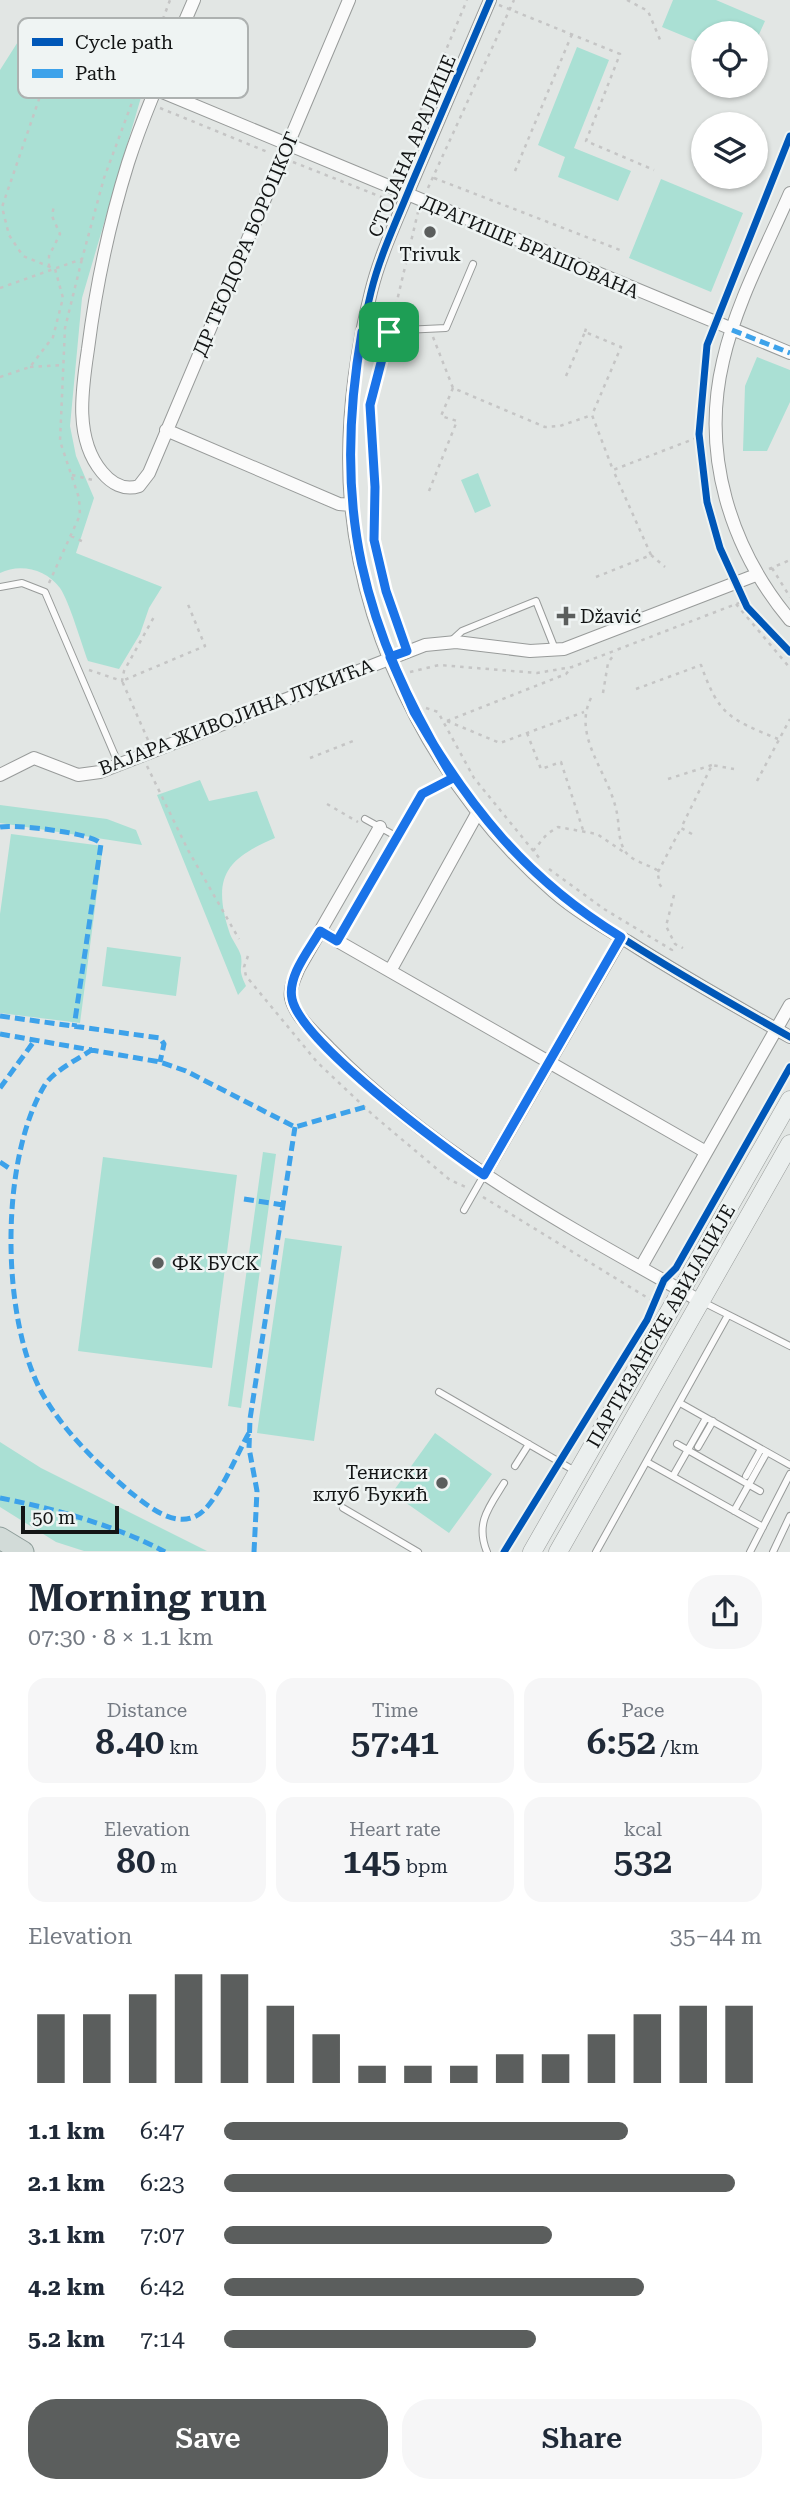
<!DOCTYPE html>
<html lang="en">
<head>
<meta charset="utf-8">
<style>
  body { margin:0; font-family:"Roboto Serif",serif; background:#f6f6f7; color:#1f2937; height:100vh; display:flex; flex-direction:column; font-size:26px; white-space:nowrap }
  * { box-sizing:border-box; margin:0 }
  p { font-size:23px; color:#747a83 }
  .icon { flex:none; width:38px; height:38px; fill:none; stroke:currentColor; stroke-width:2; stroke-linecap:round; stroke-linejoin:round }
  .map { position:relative; height:1552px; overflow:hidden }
  .sheet { display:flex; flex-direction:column; background:#fff; flex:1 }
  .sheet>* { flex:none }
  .fabs { position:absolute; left:691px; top:21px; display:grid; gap:14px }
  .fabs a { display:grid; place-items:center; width:77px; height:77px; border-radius:50%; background:#fff; box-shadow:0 2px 5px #0004; font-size:35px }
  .scale { position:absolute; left:21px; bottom:18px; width:98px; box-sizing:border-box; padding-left:7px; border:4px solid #131515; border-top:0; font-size:19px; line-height:24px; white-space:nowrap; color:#131515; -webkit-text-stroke:5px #eff4f3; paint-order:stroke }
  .pin { position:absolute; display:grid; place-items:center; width:60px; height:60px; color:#fff; margin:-30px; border-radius:14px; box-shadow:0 4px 10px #0006 }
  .round { display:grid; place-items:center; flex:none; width:74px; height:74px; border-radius:28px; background:#f6f6f7 }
  .summary { display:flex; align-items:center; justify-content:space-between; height:119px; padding:0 28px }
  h1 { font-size:38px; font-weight:600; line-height:52px }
  .metrics { display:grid; grid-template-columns:repeat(3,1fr); gap:10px; height:119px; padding:7px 28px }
  .metrics div { display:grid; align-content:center; border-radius:18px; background:#f6f6f7; text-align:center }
  .metrics b { font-size:35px; font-weight:600 }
  .metrics small { font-size:19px; font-weight:400 }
  .metrics p { font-size:19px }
  .chart { height:196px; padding:14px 28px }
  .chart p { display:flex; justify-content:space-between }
  .chart svg { width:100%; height:126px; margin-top:7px; stroke:#5b5e5d; stroke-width:6 }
  .cta { display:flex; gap:14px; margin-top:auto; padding:14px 28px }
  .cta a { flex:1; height:80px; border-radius:28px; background:#5b5e5d; color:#fff; font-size:28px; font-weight:600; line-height:80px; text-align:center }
  .cta a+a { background:#f6f6f7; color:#1f2937 }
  ul { padding:0 28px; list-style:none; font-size:23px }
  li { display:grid; grid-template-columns:112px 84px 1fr; align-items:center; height:52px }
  li i { height:18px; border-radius:9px; background:#5b5e5d }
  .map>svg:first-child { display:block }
  .green { fill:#aae0d4 }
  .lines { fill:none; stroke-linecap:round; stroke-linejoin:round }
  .service-casing { stroke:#989b9a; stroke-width:8 }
  .minor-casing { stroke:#989b9a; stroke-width:14 }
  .secondary-casing { stroke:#989b9a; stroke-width:19 }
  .trunk-casing { stroke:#8e9d9a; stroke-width:23 }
  .path { stroke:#c5c5c5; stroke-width:2.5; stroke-dasharray:3.5 5; stroke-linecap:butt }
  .service { stroke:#fbfbfb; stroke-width:6 }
  .minor { stroke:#fbfbfb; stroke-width:12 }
  .secondary { stroke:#ebefee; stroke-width:18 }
  .trunk { stroke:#d2dbd8; stroke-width:21 }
  .quiet { stroke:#3da2ea; stroke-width:5; stroke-dasharray:10 5; stroke-linecap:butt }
  .cycleway-casing { stroke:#eff4f3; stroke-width:11 }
  .cycleway { stroke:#0057b8; stroke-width:7 }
  .route-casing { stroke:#fff; stroke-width:14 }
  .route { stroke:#1a73e8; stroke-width:9 }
  .poi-dot { fill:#5b5e5d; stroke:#eff4f3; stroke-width:2.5 }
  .labels { text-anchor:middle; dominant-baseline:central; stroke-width:5; stroke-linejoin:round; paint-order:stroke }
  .street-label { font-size:19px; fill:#131515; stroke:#eff4f3 }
  .poi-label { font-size:19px; fill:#131515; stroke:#eff4f3; text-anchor:start }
  .key { fill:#eff4f3; stroke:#adb1b0; stroke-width:2 }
  .key-label { font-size:19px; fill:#131515 }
</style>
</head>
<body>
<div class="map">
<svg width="790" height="1552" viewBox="0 0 790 1552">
  <rect width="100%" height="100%" fill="#e2e6e4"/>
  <path class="green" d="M673,0h43l49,21 -9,20v-8h-52l-1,11 -41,-17z
    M21,37l82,21 44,19 -65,221 -12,128 6,30 18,42 -18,55 86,34 -13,21 -9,26 -21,35 -31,-8c-7,-18 -18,-58 -28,-73 -14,-19 -40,-25 -60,-15v-503z
    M577,47l32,13 -35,88 57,23 -13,30 -60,-24 7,-20 -27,-12z
    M661,179l82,34 -32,79 -82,-34z
    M757,357l33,13v32l-23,49h-24l2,-65z
    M478,473l13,33 -16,7 -14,-33z
    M200,780l9,21 48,-10 18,47c-49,21 -63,39 -46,93 2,8 10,17 12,25 2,14 -4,11 5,30l-8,9 -81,-200z
    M0,805l107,14 29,11 6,15 -142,-22z
    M11,834l92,12 -23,177 -80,-10v-99z
    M107,947l74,10 -5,39 -74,-10z
    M263,1152l13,2 -35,254 -13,-2z
    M103,1157l134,18 -25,193 -134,-17z
    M285,1238l57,8 -28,195 -57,-8z
    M435,1433l57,41 -43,59 -57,-40z
    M0,1442l41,26 166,83h-123l-28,-9 -56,-35z"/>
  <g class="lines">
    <defs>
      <path id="service" d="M362,332l84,-4 27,-64
        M0,587l22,-4 23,9 74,173
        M451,641l11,-10 74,-30 19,48
        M365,819l27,15
        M464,1210l20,-35
        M701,1301l89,45
        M439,1392l136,79
        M680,1403l110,62
        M677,1444l83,47
        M698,1447l15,-26
        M647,1462l116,65
        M515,1466l14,-22
        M673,1476l33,-58
        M746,1476l15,-27
        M343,1508l75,44
        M734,1511l33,-59
        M487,1552c-12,-29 2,-45 17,-69
        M596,1552l132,-237
        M750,1552l40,-78
        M773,1552l17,-36"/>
      <path id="minor" d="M194,0c-23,54 -48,107 -66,163 -19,61 -32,123 -40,186 -6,40 -14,90 14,123 9,11 22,19 37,14l10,-13 200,-473
        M490,0c-26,62 -53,123 -79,185 -14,35 -31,70 -40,107 -17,68 -26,141 -20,212 14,147 92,292 203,388 22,19 48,34 73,49 53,34 108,65 163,96
        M155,89l635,264
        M790,193c-24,55 -54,110 -67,168 -22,93 7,187 67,259
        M166,430l173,74 12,1
        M0,775l34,-17 44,17 22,-3 325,-127 31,-3 74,9 34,-2 192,-74
        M380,827l-81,141c-4,9 -10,20 -8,30 4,19 26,37 39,51 106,108 239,178 370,252
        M320,931l386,221
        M390,971l88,-159
        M484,1175l137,-237
        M641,1267l149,-262"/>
      <path id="secondary" d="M532,1552l258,-452
        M558,1552l232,-408"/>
      <path id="trunk" d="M0,1538l23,14"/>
    </defs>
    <use href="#service" class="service-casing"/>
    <use href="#minor" class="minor-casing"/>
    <use href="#secondary" class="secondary-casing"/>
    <use href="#trunk" class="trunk-casing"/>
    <path class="path" d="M627,0l21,11 13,31
      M499,5l121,49 -34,87 68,29
      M160,108l110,45
      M414,126l53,-126
      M293,162l91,36
      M515,171l57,-137
      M434,178l186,72
      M428,188l86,-188
      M49,267v-11l11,-22 -8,-18 2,-11
      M0,288l82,-29 22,-81 66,-178
      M392,322l26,-110
      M585,332l2,-7
      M433,337l20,51 92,39 15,-1 32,-11
      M386,341l-16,64 5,82 -1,53 12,51 18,48
      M30,367l33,-2
      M566,376l19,-44 36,15 -29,68 21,55 86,-33
      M0,377l30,-10 23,-30 10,-39 -8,-29 -32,-13 -14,-21 -7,-28 46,-134 14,-23 20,-5 62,21
      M72,475l21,5
      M429,491l28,-70 -16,-5 12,-28
      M71,536l15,7
      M651,555l14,12
      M772,568l18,29
      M769,569l21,-9
      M596,577l55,-22 -37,-83
      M49,583l31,-68 -1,-17 -19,-57 5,-113 17,-69
      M736,604l54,64
      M89,670l33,11 2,-10 31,-56
      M410,672l29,-7 98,8 35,-6 172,-66
      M636,689l65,-24c18,51 29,54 77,74
      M603,693l5,-30 7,-10
      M591,698c-19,38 17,74 25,111 4,14 1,30 9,42 6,10 22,13 32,19l3,15 4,5
      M426,708l12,4 36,66 66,81
      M447,721l53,22 84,-31
      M447,721l119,-47 6,-7
      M527,733l14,36 20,-7 22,68
      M148,740l-26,-59 83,-35 -18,-44
      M310,758l43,-17
      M147,766l41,84 51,89
      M668,779l44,-14
      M757,781l33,-62
      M327,804l31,18
      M400,828l22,-34 20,-11
      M692,834l-11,-6 31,-63 22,4
      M533,851l14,-17 11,-7 39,7 28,19
      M549,869l55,40 68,41 -2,3
      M658,872l23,-44
      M674,895l-8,31 9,18 8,4
      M342,932l50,-89
      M248,956l-4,11 2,9 71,86 56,53 77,65 18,8
      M483,1197l173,106"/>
    <use href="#service" class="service"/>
    <use href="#minor" class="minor"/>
    <use href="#secondary" class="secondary"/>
    <use href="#trunk" class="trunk"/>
    <path class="quiet" d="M732,330l58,23
      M0,827c14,-3 95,6 101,17l-27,183
      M0,1016l160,22 4,6 -4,18
      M0,1034l160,28 26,9 109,56 70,-20
      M93,1049c-15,10 -37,21 -47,34 -46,73 -46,233 -4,310 21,38 56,71 88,99 17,13 43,36 66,24 20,-9 41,-63 53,-83
      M0,1088l35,-48
      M0,1162l12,8
      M244,1199l39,6
      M0,1498c52,10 118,28 165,54
      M254,1552l3,-61 -8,-43 1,-29 45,-292"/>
    <defs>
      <path id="cycleway" d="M490,0c-26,62 -53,123 -79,185 -14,35 -31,70 -40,107 -17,68 -26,141 -20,212 14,147 92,292 203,388 22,19 48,34 73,49 53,34 108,65 163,96
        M790,136l-83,209 -8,89 8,68 13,46 27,59 43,45
        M504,1552l143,-232 17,-40 12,-12 114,-201"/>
    </defs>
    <use href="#cycleway" class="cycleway-casing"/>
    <use href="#cycleway" class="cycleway"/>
  </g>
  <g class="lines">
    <defs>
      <path id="route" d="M389,332h-27c-31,175 0,296 91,446l-31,16 -85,147 -17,-10c-10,18 -33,45 -28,68 9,43 152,149 192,176l137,-238c-94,-57 -153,-131 -207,-225l-24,-55 17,-6 -21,-60 -12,-51 1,-53 -5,-82 19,-73"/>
    </defs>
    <use href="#route" class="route-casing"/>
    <use href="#route" class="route"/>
  </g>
  <g class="poi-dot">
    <circle cx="430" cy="232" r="7"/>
    <path d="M562.5 605.5h7v7h7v7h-7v7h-7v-7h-7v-7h7z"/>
    <circle cx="158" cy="1263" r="7"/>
    <circle cx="442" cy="1483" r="7"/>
  </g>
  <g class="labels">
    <g class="street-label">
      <text transform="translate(412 146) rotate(-67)">СТОЈАНА АРАЛИЦЕ</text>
      <text transform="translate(246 244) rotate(-67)">ДР ТЕОДОРА БОРОЦКОГ</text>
      <text transform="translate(530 247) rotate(23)">ДРАГИШЕ БРАШОВАНА</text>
      <text transform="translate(236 717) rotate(-21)">ВАЈАРА ЖИВОЈИНА ЛУКИЋА</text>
      <text transform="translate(661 1326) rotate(-60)">ПАРТИЗАНСКЕ АВИЈАЦИЈЕ</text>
    </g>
    <g class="poi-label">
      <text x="430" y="254" text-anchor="middle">Trivuk</text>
      <text x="580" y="616">Džavić</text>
      <text x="172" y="1263">ФК БУСК</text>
      <text x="428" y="1472" text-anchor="end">Тениски<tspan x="428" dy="22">клуб Ђукић</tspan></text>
    </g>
  </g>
  <rect x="18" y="18" width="230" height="80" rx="10" class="key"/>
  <rect x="32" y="38" width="31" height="8" fill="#0057b8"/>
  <rect x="32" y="69" width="31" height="9" fill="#3da2ea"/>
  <g class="key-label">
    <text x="75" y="49">Cycle path</text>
    <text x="75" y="80">Path</text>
  </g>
</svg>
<div class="fabs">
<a><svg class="icon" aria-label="locate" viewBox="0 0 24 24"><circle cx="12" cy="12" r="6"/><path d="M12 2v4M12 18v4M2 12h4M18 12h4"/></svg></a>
<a><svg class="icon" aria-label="layers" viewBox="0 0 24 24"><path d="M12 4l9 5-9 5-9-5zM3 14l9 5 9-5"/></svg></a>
</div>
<div class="scale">50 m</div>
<div class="pin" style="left:389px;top:332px;background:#1e9e55"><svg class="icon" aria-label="arrive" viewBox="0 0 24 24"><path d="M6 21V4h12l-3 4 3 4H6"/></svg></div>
</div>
<section class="sheet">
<div class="summary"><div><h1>Morning run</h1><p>07:30 · 8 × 1.1 km</p></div><a class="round"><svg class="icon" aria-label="share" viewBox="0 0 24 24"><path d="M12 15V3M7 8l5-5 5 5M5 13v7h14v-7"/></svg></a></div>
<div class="metrics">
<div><p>Distance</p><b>8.40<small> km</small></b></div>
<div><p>Time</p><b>57:41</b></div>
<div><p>Pace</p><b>6:52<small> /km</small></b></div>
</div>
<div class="metrics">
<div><p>Elevation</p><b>80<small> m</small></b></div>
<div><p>Heart rate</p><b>145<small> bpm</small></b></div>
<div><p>kcal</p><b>532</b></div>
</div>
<div class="chart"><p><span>Elevation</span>35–44 m</p>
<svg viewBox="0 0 160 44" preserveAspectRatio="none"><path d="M5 44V20M15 44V20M25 44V13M35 44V6M45 44V6M55 44V17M65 44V27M75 44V38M85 44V38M95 44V38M105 44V34M115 44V34M125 44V27M135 44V20M145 44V17M155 44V17"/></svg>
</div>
<ul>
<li><b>1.1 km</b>6:47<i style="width:75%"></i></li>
<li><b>2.1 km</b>6:23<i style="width:95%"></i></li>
<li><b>3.1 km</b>7:07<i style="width:61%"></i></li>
<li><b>4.2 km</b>6:42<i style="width:78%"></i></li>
<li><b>5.2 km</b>7:14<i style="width:58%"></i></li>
</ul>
<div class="cta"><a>Save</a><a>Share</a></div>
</section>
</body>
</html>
